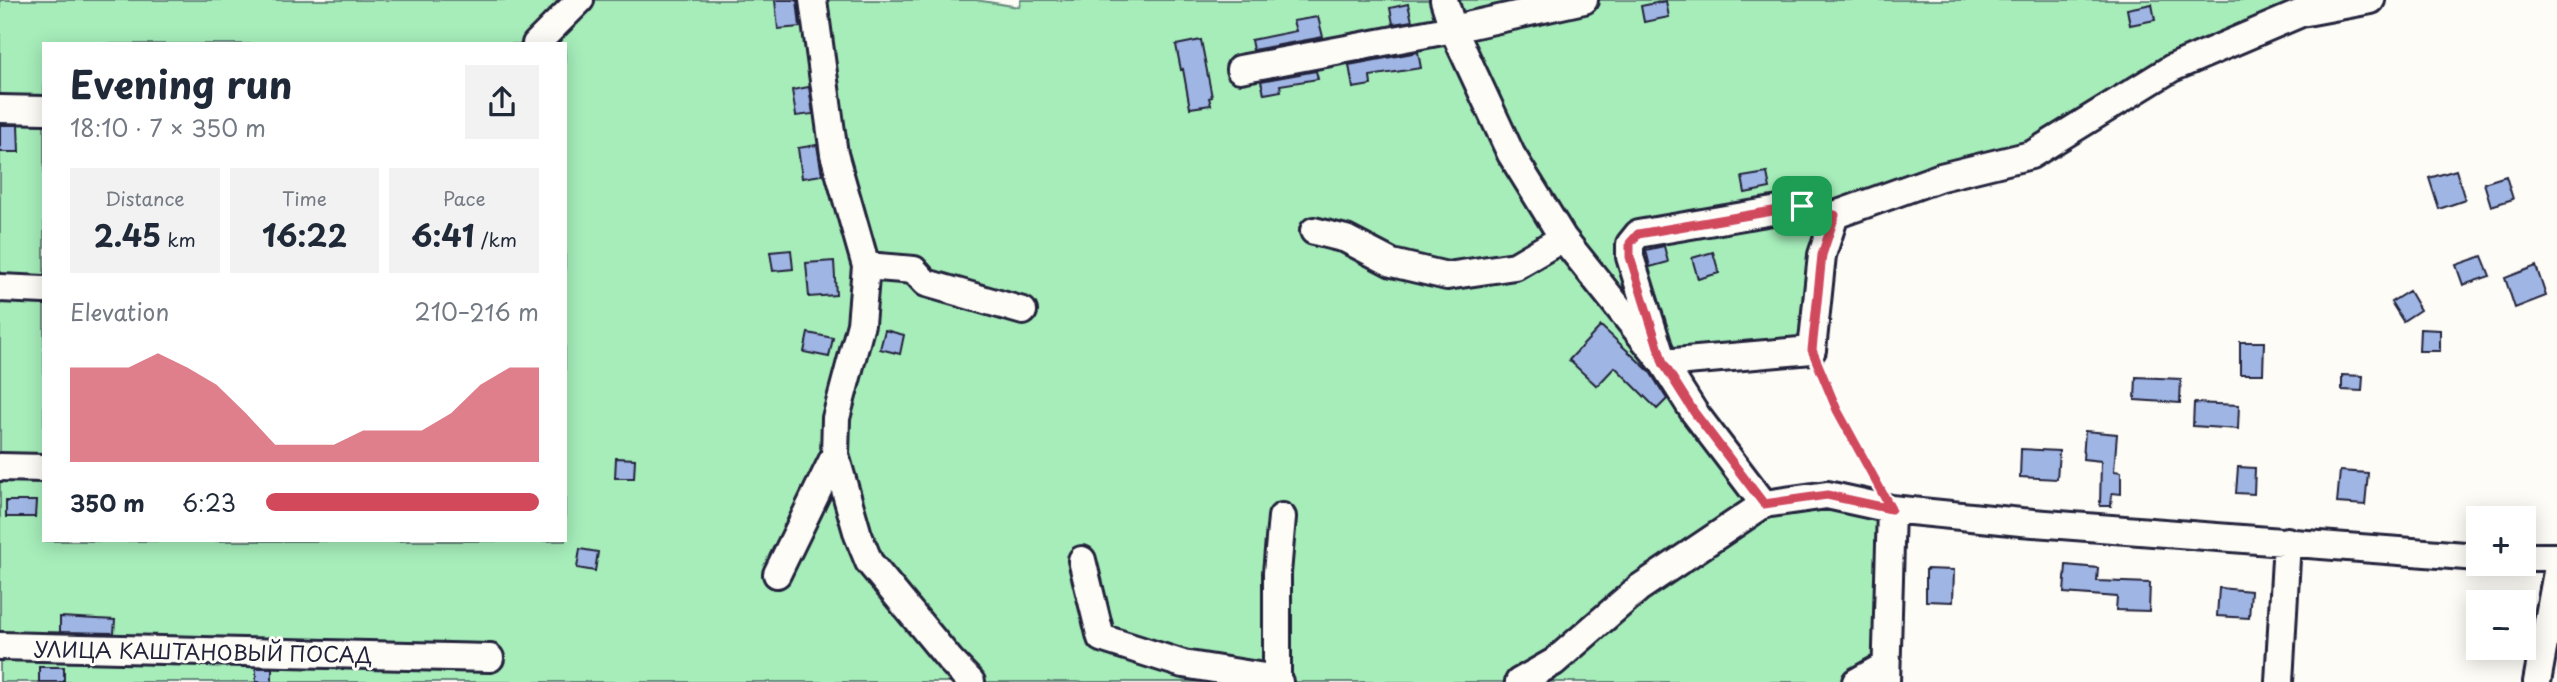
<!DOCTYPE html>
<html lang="en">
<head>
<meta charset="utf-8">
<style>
  body { margin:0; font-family:"Playpen Sans",sans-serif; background:#f2f2f3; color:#1f2937; height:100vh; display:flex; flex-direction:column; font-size:26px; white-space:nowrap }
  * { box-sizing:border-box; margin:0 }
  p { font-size:23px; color:#747a83 }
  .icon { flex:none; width:38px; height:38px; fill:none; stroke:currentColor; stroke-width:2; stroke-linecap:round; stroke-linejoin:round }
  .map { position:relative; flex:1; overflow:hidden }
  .sheet { position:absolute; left:42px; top:42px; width:525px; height:500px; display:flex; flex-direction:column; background:#fff; border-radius:0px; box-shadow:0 4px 18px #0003 }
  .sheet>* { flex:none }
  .buttons { position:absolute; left:2466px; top:506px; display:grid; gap:14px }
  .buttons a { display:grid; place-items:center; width:70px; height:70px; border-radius:0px; background:#fff; box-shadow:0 4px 18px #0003; font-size:35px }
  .pin { position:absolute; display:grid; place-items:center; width:60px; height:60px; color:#fff; margin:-30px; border-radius:14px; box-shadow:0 4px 10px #0006 }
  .round { display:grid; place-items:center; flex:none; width:74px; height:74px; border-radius:0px; background:#f2f2f3 }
  .head { display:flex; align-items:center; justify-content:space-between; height:119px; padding:0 28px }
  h1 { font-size:38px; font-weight:700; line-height:52px }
  .figures { display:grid; grid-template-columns:repeat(3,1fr); gap:10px; height:119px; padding:7px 28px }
  .figures div { display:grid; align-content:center; border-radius:0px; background:#f2f2f3; text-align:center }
  .figures b { font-size:30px; font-weight:700 }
  .figures small { font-size:19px; font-weight:400 }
  .figures p { font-size:19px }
  .chart { height:196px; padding:14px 28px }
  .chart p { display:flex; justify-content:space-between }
  .chart svg { width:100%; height:126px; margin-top:7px; fill:#d1495b; opacity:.7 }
  ul { padding:0 28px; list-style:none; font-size:23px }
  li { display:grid; grid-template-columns:112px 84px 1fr; align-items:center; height:52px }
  li i { height:18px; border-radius:9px; background:#d1495b }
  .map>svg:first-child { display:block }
  .green { fill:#a6edba; stroke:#64887a; stroke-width:2; fill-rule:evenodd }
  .building { fill:#9fb5e3; stroke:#22223b; stroke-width:2 }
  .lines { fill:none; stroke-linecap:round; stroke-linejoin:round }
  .minor-casing { stroke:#22223b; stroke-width:32 }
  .path { stroke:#22223b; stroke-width:3.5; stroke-dasharray:2 5; stroke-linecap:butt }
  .minor { stroke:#fdfcf7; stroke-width:26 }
  .route-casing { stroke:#fff; stroke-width:14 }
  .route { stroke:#d1495b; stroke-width:9 }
  .labels { text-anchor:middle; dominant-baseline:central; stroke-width:6; stroke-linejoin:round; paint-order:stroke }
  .street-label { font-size:21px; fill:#22223b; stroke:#fdfcf7 }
</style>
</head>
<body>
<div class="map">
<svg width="2557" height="682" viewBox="0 0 2557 682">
  <rect width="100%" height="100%" fill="#fdfcf7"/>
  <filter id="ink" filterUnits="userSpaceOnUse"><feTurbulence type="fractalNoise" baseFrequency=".0143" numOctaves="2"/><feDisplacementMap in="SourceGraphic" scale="14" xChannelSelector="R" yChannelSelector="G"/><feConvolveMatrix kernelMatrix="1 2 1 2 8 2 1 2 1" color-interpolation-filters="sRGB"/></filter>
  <g filter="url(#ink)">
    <path class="green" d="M0,0h976l43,7 2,-7h1350l-70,13 -270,142 -196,60 -23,135 -148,13 100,141 127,5 -5,173h-1886zM44,44h521v497h-521z"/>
    <path class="building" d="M775,0h22l3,27 -22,2z
      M1666,1l3,16 -25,5 -3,-16z
      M1408,4l4,17 -19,3 -3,-16z
      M2152,4l3,16 -25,5 -3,-16z
      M1318,17l5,20 -70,13 -2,-10 45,-9 -3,-10z
      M1201,40l11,57 -3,1 2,7 -21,3 -7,-39 -2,1 -5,-25z
      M1418,52l3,16 -51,8 1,9 -18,3 -4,-23z
      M1316,71l2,8 -38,6 1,6 -17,3 -3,-13z
      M809,87l4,27 -17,2 -4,-26z
      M0,125h18l1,27h-19z
      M817,145l5,30 -20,3 -4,-30z
      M2456,170l9,30 -26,9 -10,-31z
      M1767,173l3,15 -25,5 -3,-16z
      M2506,176l7,23 -22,7 -7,-23z
      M1664,246l4,16 -18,5 -4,-17z
      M791,250l2,19 -20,2 -3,-19z
      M1713,252l6,21 -21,6 -6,-21z
      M2482,256l8,20 -27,9 -7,-20z
      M834,261l2,34 -27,2 -3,-34z
      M2536,266l10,30 -31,12 -10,-30z
      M2409,291l11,19 -17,11 -12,-19z
      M1601,326l49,46 17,27 -10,10 -42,-42 -18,19 -28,-26z
      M2420,329l20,1v21h-21z
      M885,330l19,5 -4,19 -20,-5z
      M808,333l25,5 -4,19 -25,-5z
      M2240,342h24l-1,32h-23z
      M2342,375l21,1 -1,15 -20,-1z
      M2136,377l45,2 -1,24 -45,-3z
      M2194,403l45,2 -1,24 -45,-3z
      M2085,431l32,3 -3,37 7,1v22l-9,-1 -1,13h-11l1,-45 -18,-2z
      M2021,449l38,2 -2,28 -37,-2z
      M616,458l19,1 -1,19h-19z
      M2238,467l17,1 -1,26 -18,-1z
      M2340,471l28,2 -3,32 -28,-2z
      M6,501h30l-1,16h-29z
      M580,549l18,3 -3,19 -18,-3z
      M2066,565l32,3 -1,13 53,2 -1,28 -33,-1 1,-13 -53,-4z
      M1926,569l28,1 -1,32 -27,-1z
      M2219,588l32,3 -2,27 -32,-2z
      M60,617l55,3 -1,13 -54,-1z
      M39,667h25v15h-25z
      M256,668h16v14h-16z"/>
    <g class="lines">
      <defs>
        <path id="minor" d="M813,0l21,154 32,112 -5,58 -25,94 -1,37 23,80 11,27 81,98 21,22
          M1444,0l9,29 58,125 52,84 100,125 31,49 70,92
          M536,44l44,-44
          M1240,69l213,-40 131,-29
          M0,109l44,1
          M1835,215l-33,-9 -164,28 -8,10v13l33,106 149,-13 10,-95 13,-40 106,-38 90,-22 141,-87 129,-55 70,-13
          M1314,231l32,8 46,24 55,13 68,-10 48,-28
          M866,266l48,4 12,13 97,28
          M0,288l44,2
          M0,467l44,1
          M2524,557h33
          M1082,560l19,78 82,26 94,15 2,3
          M777,574l58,-119
          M0,646l490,12
          M1277,679v-106l5,-56
          M1519,682l35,-20 85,-74 125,-84 63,-9 64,14 130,13 457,35
          M1856,682l30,-17
          M1886,682l5,-173
          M2279,682l8,-141
          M2537,682l20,-110"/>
      </defs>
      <use href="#minor" class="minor-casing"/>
      <path class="path" d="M1819,368l18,42 39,73"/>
      <use href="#minor" class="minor"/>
    </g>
  </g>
  <g class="lines" filter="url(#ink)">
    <defs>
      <path id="route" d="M1802,206l33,9 -13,40 -10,95 25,60 54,99 -64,-14 -63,9 -70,-92 -31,-49 -33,-106v-14l8,-9z"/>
    </defs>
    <use href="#route" class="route-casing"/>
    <use href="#route" class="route"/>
  </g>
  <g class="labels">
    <g class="street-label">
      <text transform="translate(203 651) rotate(1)">УЛИЦА КАШТАНОВЫЙ ПОСАД</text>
    </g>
  </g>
</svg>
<div class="buttons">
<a>+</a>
<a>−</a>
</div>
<div class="pin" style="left:1802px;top:206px;background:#1e9e55"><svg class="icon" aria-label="arrive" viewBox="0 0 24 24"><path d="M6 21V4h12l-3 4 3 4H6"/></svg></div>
<section class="sheet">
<div class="head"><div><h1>Evening run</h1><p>18:10 · 7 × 350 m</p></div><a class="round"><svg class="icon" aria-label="share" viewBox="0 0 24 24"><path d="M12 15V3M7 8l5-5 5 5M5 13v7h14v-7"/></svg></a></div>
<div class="figures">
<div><p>Distance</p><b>2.45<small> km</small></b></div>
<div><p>Time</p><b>16:22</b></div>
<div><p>Pace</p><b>6:41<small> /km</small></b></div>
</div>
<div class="chart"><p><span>Elevation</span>210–216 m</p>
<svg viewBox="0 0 160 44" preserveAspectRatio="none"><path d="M0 44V11L10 11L20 11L30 6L40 11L50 17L60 27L70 38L80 38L90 38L100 33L110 33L120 33L130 27L140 17L150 11L160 11V44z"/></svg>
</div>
<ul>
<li><b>350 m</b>6:23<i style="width:100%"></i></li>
</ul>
</section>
</div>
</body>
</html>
